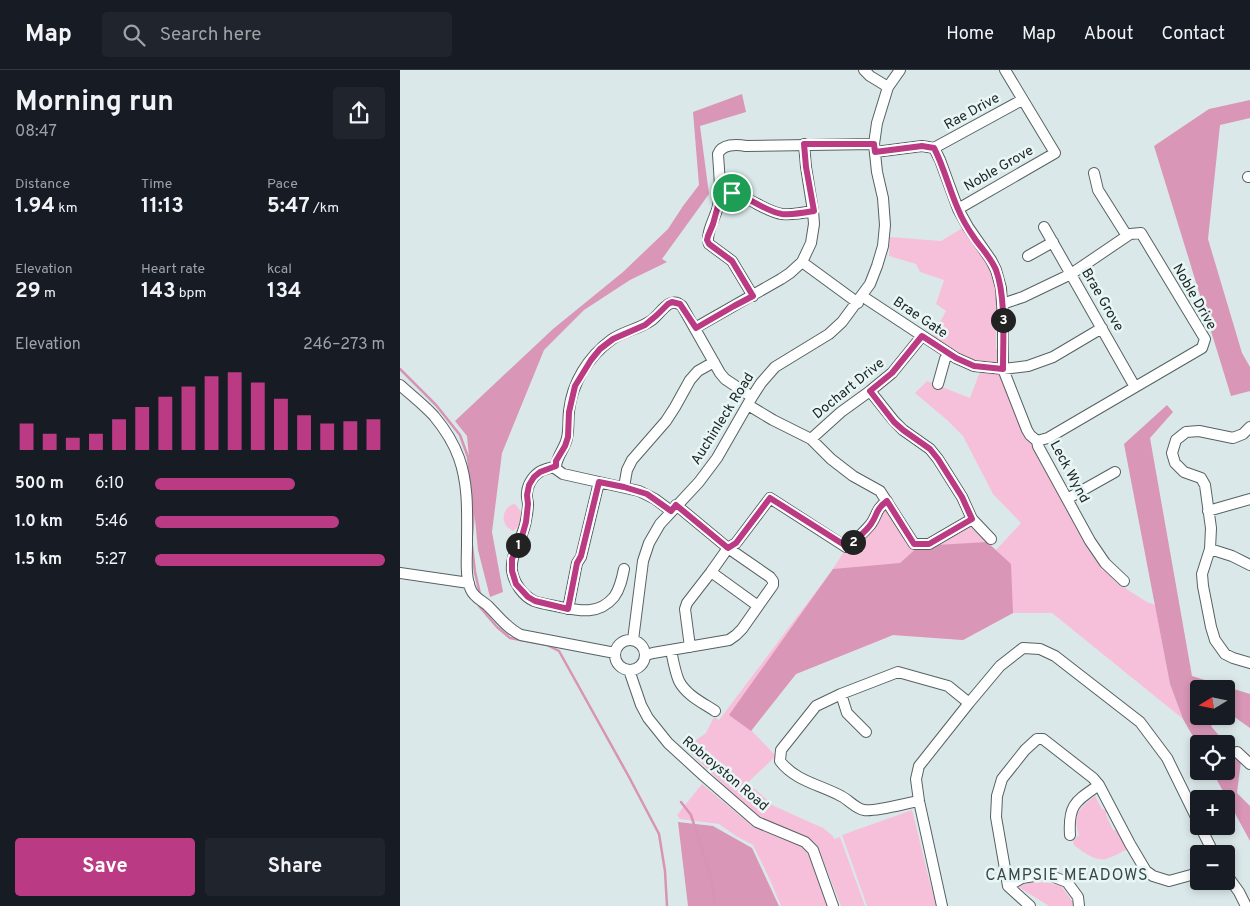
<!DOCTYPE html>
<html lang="en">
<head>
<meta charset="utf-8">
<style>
  body { margin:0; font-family:Overpass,sans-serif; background:#20242c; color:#f1f3f6; height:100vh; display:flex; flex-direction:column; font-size:19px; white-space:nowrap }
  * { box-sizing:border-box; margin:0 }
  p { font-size:16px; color:#9ea1a6 }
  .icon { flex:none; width:28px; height:28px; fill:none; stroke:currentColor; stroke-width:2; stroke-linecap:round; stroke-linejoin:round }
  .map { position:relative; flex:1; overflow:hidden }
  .side { display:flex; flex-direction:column; background:#171b24; width:400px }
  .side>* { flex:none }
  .needle { width:32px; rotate:260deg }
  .controls { position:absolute; left:790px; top:610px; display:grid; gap:10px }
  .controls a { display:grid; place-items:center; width:45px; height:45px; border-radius:5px; background:#171b24; box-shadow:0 2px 8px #0003; font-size:25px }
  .pin { position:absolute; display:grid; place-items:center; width:42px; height:42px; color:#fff; margin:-21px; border:2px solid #fff; border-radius:50%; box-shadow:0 1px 5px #0007 }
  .km { position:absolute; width:25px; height:25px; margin:-12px; border-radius:50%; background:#222; color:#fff; font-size:14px; line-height:25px; text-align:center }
  .round { display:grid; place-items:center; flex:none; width:52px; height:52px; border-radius:5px; background:#20242c }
  .overview { display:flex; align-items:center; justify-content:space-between; height:85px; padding:0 15px }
  h1 { font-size:28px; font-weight:700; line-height:38px }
  .stats { display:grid; grid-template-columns:repeat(3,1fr); gap:8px; height:85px; padding:5px 15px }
  .stats div { display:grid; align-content:center }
  .stats b { font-size:21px; font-weight:700 }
  .stats small { font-size:14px; font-weight:400 }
  .stats p { font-size:14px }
  .chart { height:140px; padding:10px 15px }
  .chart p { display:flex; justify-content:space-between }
  .chart svg { width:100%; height:90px; margin-top:5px; stroke:#ba3a84; stroke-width:6 }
  .action { display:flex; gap:10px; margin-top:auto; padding:10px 15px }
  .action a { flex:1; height:58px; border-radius:5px; background:#ba3a84; color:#fff; font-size:20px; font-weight:700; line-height:58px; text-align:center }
  .action a+a { background:#20242c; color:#f1f3f6 }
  ul { padding:0 15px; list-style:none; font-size:16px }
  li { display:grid; grid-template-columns:80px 60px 1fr; align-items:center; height:38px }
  li i { height:12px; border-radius:6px; background:#ba3a84 }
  header { display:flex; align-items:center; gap:30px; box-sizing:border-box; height:70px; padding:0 25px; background:#171b24; border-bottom:1px solid #363941 }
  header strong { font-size:24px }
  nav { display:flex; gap:28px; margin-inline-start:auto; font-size:18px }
  .search { width:350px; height:45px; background:#20242c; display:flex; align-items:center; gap:12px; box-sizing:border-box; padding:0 18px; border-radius:5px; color:#9ea1a6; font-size:19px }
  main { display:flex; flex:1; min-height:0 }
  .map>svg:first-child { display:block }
  .green { fill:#f7c0da }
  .forest { fill:#d996b7 }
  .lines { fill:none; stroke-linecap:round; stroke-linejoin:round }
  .stream { stroke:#d794b5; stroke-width:2.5 }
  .minor-casing { stroke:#566262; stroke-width:12 }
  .minor { stroke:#fff; stroke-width:10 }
  .route-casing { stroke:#fff; stroke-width:10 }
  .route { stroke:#ba3a84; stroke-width:6 }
  .labels { text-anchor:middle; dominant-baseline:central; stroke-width:5; stroke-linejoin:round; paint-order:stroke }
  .street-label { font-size:14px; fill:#212626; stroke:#e8f6f6 }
  .quarter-label { font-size:16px; letter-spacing:1px; fill:#3b4647; stroke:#e8f6f6 }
</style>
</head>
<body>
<header>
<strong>Map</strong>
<div class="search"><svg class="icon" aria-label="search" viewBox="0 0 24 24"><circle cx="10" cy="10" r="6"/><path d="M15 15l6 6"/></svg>Search here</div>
<nav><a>Home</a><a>Map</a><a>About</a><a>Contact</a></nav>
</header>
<main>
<section class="side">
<div class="overview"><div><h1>Morning run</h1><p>08:47</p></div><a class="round"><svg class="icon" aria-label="share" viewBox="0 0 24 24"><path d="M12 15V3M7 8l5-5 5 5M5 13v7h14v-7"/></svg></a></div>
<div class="stats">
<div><p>Distance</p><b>1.94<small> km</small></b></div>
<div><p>Time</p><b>11:13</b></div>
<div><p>Pace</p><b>5:47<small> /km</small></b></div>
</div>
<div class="stats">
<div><p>Elevation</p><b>29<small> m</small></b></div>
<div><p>Heart rate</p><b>143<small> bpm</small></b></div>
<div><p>kcal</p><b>134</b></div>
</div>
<div class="chart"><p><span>Elevation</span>246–273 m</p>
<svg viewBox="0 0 160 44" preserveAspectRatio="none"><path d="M5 44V31M15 44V36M25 44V38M35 44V36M45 44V29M55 44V23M65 44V18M75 44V13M85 44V8M95 44V6M105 44V11M115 44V19M125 44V27M135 44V31M145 44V30M155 44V29"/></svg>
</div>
<ul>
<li><b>500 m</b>6:10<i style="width:61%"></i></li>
<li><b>1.0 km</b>5:46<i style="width:80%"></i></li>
<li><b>1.5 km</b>5:27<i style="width:100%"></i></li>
</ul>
<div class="action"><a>Save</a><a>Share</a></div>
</section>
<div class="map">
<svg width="850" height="836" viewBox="0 0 850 836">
  <rect width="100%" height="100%" fill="#dbe8e9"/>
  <path class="green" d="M564,157l29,47 6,32 -1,16 -2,7v20l4,4 1,12 -31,-6 -38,-22 14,-26 -10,-7 8,-24 -24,-8 -4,-8 -27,-8 1,-19 51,4z
    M581,299l19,3 36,75 60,113 21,23 30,19 8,3 15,79 13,35 -131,-106h-39l-50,27 -70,-5 -97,39 -45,56 25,26 -33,31 12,2 19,17 49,22 10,8 1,3 6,-2 25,69h-24l-24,-61 -7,-4 -46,-20 -18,-15 -61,-58 21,-15 8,-16 5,3 114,-151 10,-16 16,-10 25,-36 24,39 23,-1 28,-12 7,-10 30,27 25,-27 -28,-29 -30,-58 -16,-16 -32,-27 12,-12 43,17z
    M113,434l3,1 5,7 -2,14 -6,5c-13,-6 -12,-22 0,-27z
    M302,714l50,42 52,22 7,10 10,29 8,19h-48l-11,-26 -17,-35 -17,-9 -17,-12 -39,-5 -3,-4z
    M695,726l7,13 4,1v5l7,15h4l11,19c-7,3 -15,8 -22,10 -11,3 -24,-8 -32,-14l-1,-4 6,-6c-7,-21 0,-27 16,-39z
    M512,740l19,77 6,19h-70l-25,-71z
    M646,812l15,4 12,16v4h-24l-32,-20 12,-3z"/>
  <path class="forest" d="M342,24l4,18 -46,14 9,68 -47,65 5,3 -37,18 -46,30 -40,40 -42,103 -10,79 11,60 -13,5 -12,-47 -11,-114 -12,-15 98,-92 70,-57 45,-43 15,-23 16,-21 -6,-73z
    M850,30v18l-30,7 -12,114 34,114 8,14v24l-19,5 -77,-250 55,-37z
    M767,335l6,7 -23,26 42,238 58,18v34l-24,-17v-22h-27v27h22l-10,10 15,18h-27v3l-16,-28 -13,-35 -46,-240z
    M587,472l24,22 2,49 -50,27 -70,-5 -97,39 -45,57 -22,-16 104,-146 67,-6 19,-17z
    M826,674l15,17 -4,32 13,13v35l-38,-70h14z
    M278,752l35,4 39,22 27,58h-91z"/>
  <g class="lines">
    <path class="stream" d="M0,299l36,36 24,30 8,22 6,53 -2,25
      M72,476l3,26 5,22
      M79,532v4l18,21 13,11 37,7 12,6 70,126 30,57 6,37 2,35
      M281,732l10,13 21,66 3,25"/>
    <defs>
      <path id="minor" d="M464,0l6,6 18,11
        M534,78l88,-48
        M475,82l47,-6 12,2 6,12 18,49 10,18 23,33 5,10 5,18 2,31v50l24,61 3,5 7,6 1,5 52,95 15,22 19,18
        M694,103l4,17 29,46
        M848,107h2
        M320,123c8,0 15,1 23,4 13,5 25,15 39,17 11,1 21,-1 31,-3
        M558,139l97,-56 -50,-83
        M644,157l91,160
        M628,186l25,-14
        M402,192l9,-19 3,-19 -1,-13 -7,-44 -2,-23
        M353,226l-21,-35 -23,-17c-4,-8 5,-25 8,-34 5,-18 2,-37 1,-56 4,-10 18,-10 28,-8l128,-2
        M462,226l94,62 18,8 29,3 25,-3 25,-9 49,-29
        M602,234l21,-7 48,-23 59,-40 11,-1 64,106 -3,9 -154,90 -11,3
        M295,258l86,-49 9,-6 12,-11 56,41
        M538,314l7,-25 4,-5
        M0,315c11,10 24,20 34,31 10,12 20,28 25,42 10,28 8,58 8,87 0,14 -2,32 4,45 4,9 13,11 19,18 10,10 18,21 31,27l94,18
        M470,321l24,30 9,9 27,19 8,10 24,38 10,22 19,20
        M348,335l25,15 38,19 20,20 22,17 27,15 34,53h15l43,-25
        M850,357l-7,7 -10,4 -34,-7 -13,1 -10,8 -4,13 3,10 9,9 17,6 4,7 6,43 -1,21 -8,25 1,12 8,41 4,13 10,14 8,4 17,5
        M411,369l30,-27 29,-21 22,-18 30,-37
        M156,396c1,-10 9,-18 11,-28 2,-9 1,-18 2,-27 3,-28 19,-54 42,-71 12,-9 29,-11 41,-20 9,-7 18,-25 30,-14l38,67 5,6 27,18
        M156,396c-5,2 -11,3 -15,5 -9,5 -15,16 -14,26 0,3 1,4 1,7 0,5 -1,11 -2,16 -2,17 -16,33 -14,51 2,12 11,25 22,30 8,3 18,4 26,6 20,4 39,8 54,-10 6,-8 8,-18 10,-28
        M156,396v3l7,5 76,17 16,8 16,12
        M224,417l3,-17 5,-10 34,-39 9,-14 15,-27 8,-9 16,-9
        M667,429l48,-27
        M808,441l42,-12
        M810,479l22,7 18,9
        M311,502l47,34
        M0,503l69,10
        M168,539l9,-46 4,-6 18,-75
        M215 585a15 15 0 1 1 30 0a15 15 0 1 1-30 0Z
        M233,570l10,-79 6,-18 11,-19 39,-42 18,-24 35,-61 9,-14 14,-16 54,-33 13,-12 28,-38 7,-18 6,-20 2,-21 -2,-27 -6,-26 -3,-28 3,-21 11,-36 12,-17
        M290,577l-5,-38 2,-6 24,-31 17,-24 8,-5 34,-45 76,49c7,-4 19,-16 25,-23 7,-10 4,-14 16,-23
        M271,580c2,10 4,22 8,31 7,14 24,22 36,30
        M246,585l7,-2 76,-13 7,-5 6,-6 31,-44v-4l-3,-4 -42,-29 -52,-43
        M229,600l12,35 7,13 20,25 36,33 53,46 48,20 8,8 20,56
        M441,624l6,19 19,19
        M837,682l13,12
        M519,731c-13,2 -43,11 -55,9 -8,-1 -15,-10 -23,-14 -20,-11 -46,-15 -61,-35l1,-11 35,-44 25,-12 57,-22 50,14 21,17
        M800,756l14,28
        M670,765c-2,-31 6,-34 29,-50
        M826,804l13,18 7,14
        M608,816l14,-8 24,-4 21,8 11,15 1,9
        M542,836l-23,-105 -3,-22 3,-13 50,-63 31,-37 23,-18 17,1 15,7 85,66 27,36 32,65
        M630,836l-22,-20 -12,-69 1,-21 5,-17 23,-29 12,-11h6l50,39 6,7 31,59 16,27 7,5 16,5 22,-6 8,-4"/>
    </defs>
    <use href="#minor" class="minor-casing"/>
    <use href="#minor" class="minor"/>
  </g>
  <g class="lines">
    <defs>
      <path id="route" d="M404,74h70l1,8 47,-6 12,2c10,19 15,41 24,61 4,10 10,20 17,30 7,10 16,19 21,31 10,27 7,70 7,99l-29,-3 -18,-8 -34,-22 -30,37 -22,18 24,31 9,8 27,19 8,10 24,38 10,22 -43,25h-15l-27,-43c-12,9 -9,13 -16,23 -5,7 -18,19 -25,22l-76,-48 -34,45 -8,5 -52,-43 -5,6 -24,-17 -23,-7 -25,-5 -18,74 -4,7 -9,46 -33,-8 -7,-4 -12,-13 -4,-13v-12l10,-23 4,-14 2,-18 -1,-9 2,-10 5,-8 6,-5 16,-6v-5l9,-15 3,-9 1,-25 6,-26 16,-26 9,-11 13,-10 32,-14 12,-10 11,-11 4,-2 8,2 16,24 38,-22 19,-10 -21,-35 -23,-17 -2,-4 1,-4 5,-12 6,-22 1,-9c8,0 15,1 23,4 13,5 25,15 39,17 11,1 21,-1 32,-3l-8,-44z"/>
    </defs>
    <use href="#route" class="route-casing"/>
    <use href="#route" class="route"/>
  </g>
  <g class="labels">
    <g class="street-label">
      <text transform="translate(572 42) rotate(-29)">Rae Drive</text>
      <text transform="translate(599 99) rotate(-30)">Noble Grove</text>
      <text transform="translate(794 227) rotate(60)">Noble Drive</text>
      <text transform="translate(702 230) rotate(60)">Brae Grove</text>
      <text transform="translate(520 248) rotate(34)">Brae Gate</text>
      <text transform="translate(449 319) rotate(-39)">Dochart Drive</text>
      <text transform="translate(323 349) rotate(-58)">Auchinleck Road</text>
      <text transform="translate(669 402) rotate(62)">Leck Wynd</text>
      <text transform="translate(325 704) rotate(40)">Robroyston Road</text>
    </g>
    <g class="quarter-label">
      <text x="667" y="806">CAMPSIE MEADOWS</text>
    </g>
  </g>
</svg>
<div class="controls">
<a><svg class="needle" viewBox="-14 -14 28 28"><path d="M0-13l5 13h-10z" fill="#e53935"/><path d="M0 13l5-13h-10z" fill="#9ea1a6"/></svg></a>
<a><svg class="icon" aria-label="locate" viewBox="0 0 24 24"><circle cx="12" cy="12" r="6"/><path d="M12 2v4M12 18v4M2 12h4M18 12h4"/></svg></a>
<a>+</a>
<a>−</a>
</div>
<div class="pin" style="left:332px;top:123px;background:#1e9e55"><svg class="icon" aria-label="arrive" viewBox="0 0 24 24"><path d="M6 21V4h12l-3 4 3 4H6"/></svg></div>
<b class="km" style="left:118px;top:475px">1</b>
<b class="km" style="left:453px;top:472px">2</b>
<b class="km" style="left:603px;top:250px">3</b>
</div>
</main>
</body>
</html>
